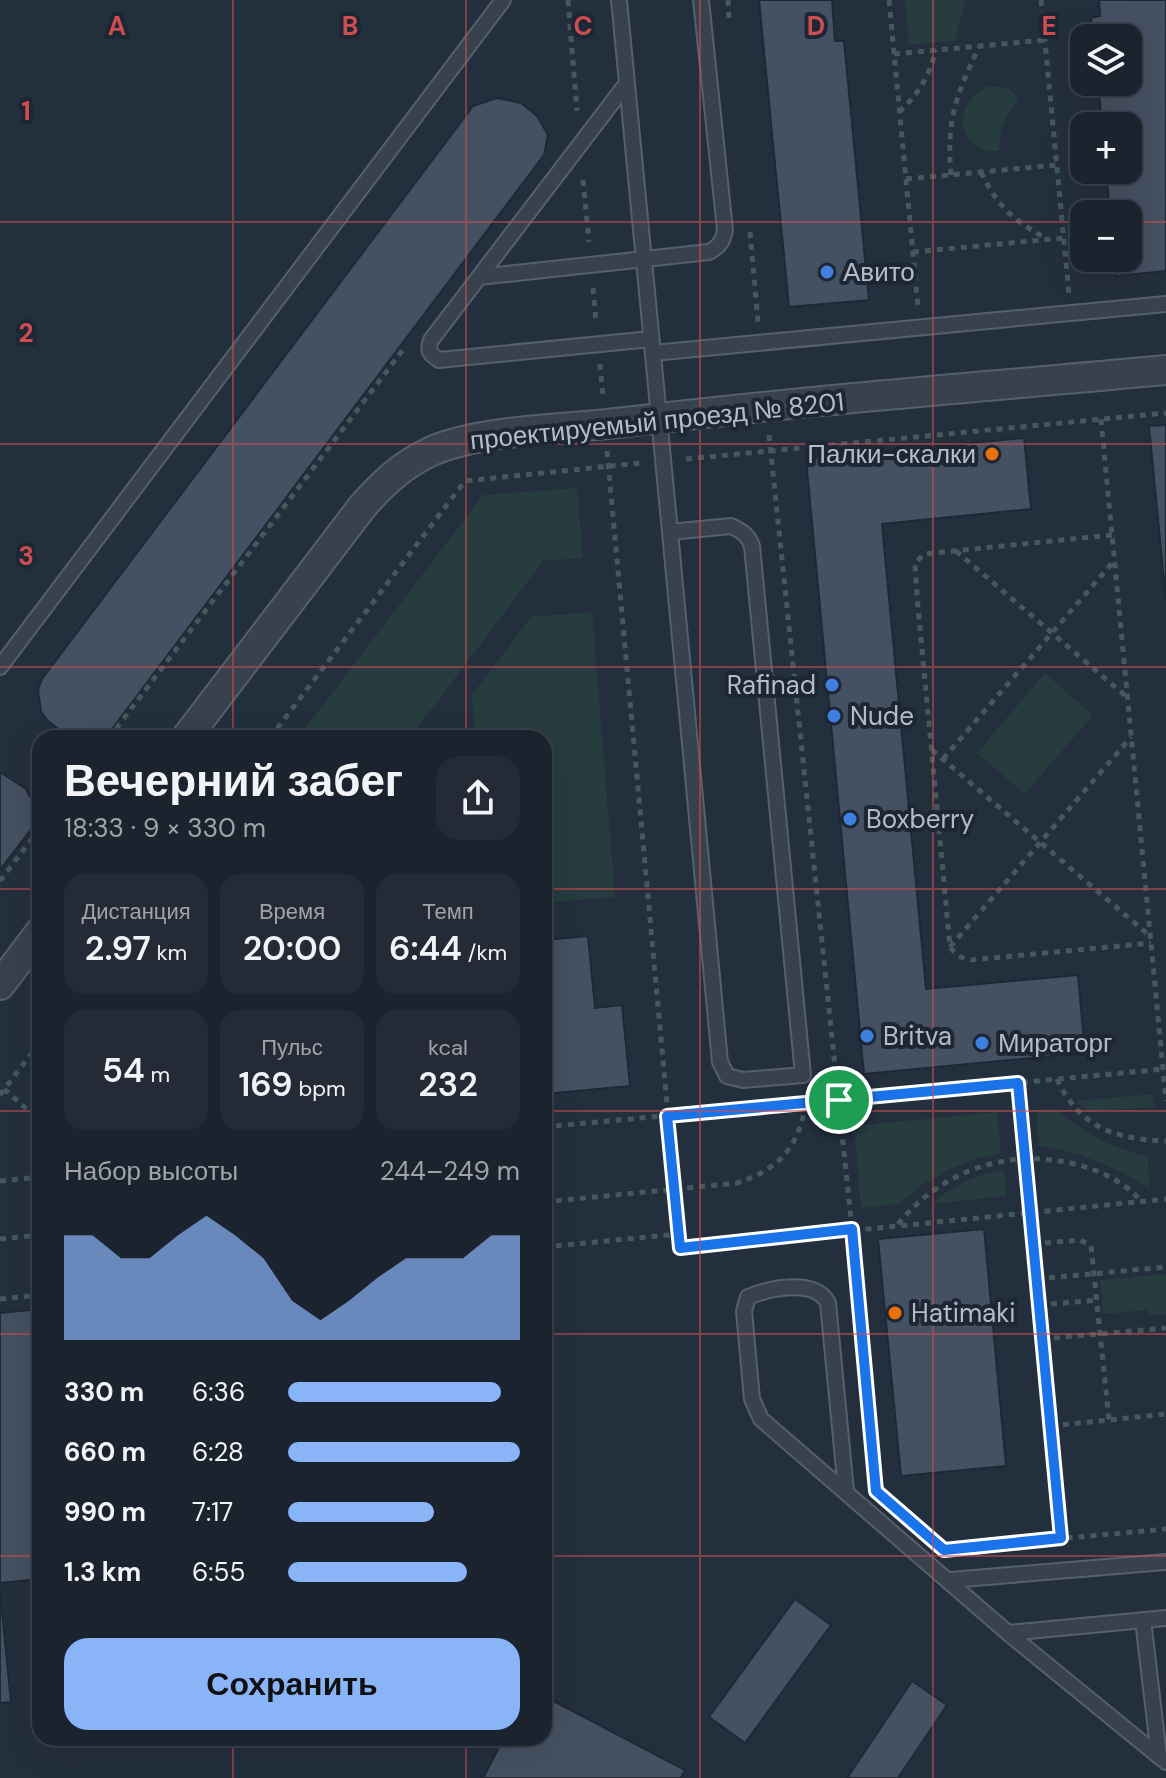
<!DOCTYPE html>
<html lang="ru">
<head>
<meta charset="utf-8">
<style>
  body { margin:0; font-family:"DM Sans",sans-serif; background:#242b36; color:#f1f3f6; height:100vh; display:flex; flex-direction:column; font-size:30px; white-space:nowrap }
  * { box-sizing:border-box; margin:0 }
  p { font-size:26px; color:#a0a4aa }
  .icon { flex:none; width:44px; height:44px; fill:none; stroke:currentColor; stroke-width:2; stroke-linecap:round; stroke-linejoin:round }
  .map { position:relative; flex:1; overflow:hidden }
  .sheet { position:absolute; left:32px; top:730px; width:520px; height:1016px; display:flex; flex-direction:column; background:#1b232e; border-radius:24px; box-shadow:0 8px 32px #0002,0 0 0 2px #39404a }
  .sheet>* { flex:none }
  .fabs { position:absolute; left:1070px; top:24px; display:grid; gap:16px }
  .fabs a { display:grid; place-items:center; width:72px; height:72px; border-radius:16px; background:#1b232e; box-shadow:0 8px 32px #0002,0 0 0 2px #39404a; font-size:40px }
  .pin { position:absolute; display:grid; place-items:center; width:68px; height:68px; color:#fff; margin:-34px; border:4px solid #fff; border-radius:50%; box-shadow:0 2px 8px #0007 }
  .round { display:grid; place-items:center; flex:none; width:84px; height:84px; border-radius:24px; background:#242b36 }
  .head { display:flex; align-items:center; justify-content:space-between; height:136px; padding:0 32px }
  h1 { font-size:44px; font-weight:600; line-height:60px }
  .metrics { display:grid; grid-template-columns:repeat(3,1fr); gap:12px; height:136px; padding:8px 32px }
  .metrics div { display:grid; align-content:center; border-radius:20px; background:#242b36; text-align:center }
  .metrics b { font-size:34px; font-weight:600 }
  .metrics small { font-size:22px; font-weight:400 }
  .metrics p { font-size:22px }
  .chart { height:224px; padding:16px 32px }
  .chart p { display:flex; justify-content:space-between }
  .chart svg { width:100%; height:144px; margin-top:8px; fill:#8ab4f8; opacity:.7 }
  .cta { display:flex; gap:16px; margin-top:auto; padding:16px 32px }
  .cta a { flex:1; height:92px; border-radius:24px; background:#8ab4f8; color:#111; font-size:32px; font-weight:600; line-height:92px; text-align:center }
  ul { padding:0 32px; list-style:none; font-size:26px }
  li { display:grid; grid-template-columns:128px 96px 1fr; align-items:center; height:60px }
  li i { height:20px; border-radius:10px; background:#8ab4f8 }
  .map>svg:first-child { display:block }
  .green { fill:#263c3f }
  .building { fill:#455162; stroke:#1f2835; stroke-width:2 }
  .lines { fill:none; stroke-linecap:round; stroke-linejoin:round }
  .service-casing { stroke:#565f6c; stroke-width:18 }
  .minor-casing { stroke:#565f6c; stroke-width:32 }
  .path { stroke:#44595c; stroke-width:5; stroke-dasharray:6 6; stroke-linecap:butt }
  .service { stroke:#38414e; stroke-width:14 }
  .minor { stroke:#38414e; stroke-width:28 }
  .route-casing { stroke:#fff; stroke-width:16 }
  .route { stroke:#1a73e8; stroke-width:10 }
  .grid { fill:none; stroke:#ce4d50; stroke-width:2; stroke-opacity:0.55 }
  .shop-dot { fill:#3f7fe0; stroke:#1d2633; stroke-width:3 }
  .food-dot { fill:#e8710a; stroke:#1d2633; stroke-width:3 }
  .labels { text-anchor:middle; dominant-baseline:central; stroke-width:8; stroke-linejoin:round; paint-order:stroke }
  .poi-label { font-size:26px; fill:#b4bcc9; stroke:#1d2633; text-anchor:start }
  .street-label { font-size:26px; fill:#b4bcc9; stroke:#1d2633 }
  .grid-label { font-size:26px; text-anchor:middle; font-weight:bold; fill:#ce4d50; stroke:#1d2633; stroke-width:8; stroke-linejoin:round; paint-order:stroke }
</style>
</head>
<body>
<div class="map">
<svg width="1166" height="1778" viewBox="0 0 1166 1778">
  <rect width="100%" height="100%" fill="#242f3e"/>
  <path class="green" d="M905,0h60l-10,41 -46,4z
    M989,86l19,2 11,11c-14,16 -20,30 -20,52 -43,2 -49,-48 -10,-65z
    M577,488l6,70 -40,3 -133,177h-112l185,-243z
    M592,612l23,285 -71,6v-165h-69l-3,-43 59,-78z
    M1045,673l48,42 -68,79 -48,-41z
    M1153,1094l1,13 -66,5 -12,-11z
    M1056,1109c29,25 55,39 92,47l1,32c-34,-21 -70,-37 -110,-42l-3,-36z
    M997,1112l4,41 -29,7 -24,10 -26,15 -23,19 -38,4 -7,-82z
    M1004,1170l2,26 -75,8c22,-18 44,-30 73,-34z
    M1166,1274v40l-17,1 -1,-5 -45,4 -3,-34z"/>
  <path class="building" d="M759,0h73l3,41h9l25,259 -80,7z
    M1099,0h67v271l-50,5 -1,-18h13v-44h-18l-4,-44h22v-44h-26l-4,-44h30v-44h-35l-2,-20 9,-2z
    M497,98l24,5 16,13 11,19 -4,20 -432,574 -10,9h-30l-6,-3 -18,-14 -7,-9 -3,-22 4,-11 431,-573z
    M1166,425v177l-17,-176z
    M1024,438l7,71 -149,15 44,465 152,-14 7,78 -221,21 -58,-615z
    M0,772l26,17 10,19 -3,19 -33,43z
    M588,936l7,72 27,-3 8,81 -86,8v-154z
    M984,1229l22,237 -105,10 -23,-237z
    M40,1309v270l-40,4v-270z
    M0,1590l11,112 -11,1z
    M795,1599l36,26 -86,118 -36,-26z
    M912,1681l35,24 -49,73h-51z
    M544,1696l141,74 -4,8h-198l21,-40h40z"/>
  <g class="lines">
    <defs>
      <path id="service" d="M619,0l51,532
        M627,83l-196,257c-4,11 -1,14 8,20l212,-21
        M479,277l230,-25c11,-6 14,-11 16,-22l-24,-230
        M653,353l513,-49
        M731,526c11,5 17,9 21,20l51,529 -60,5 -16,-4 -7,-14 -50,-530z
        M0,667l503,-667
        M846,1491l-18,-188c-13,-25 -58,-15 -80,-6l-4,14 8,88 9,20 247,214 158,129
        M951,1580l215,-18
        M1143,1620l16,136
        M1008,1633l158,-15"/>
      <path id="minor" d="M186,738l176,-231c20,-23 41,-43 70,-56 48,-21 131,-22 185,-28 182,-22 366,-36 549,-53
        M0,985l40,-53"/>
    </defs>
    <use href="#service" class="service-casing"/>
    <use href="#minor" class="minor-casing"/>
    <path class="path" d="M568,0l9,111
      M728,0l1,19
      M889,0l29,307
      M1041,0l28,294
      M894,54l151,-14
      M899,112c20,-18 30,-36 37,-62
      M981,172c17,35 32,48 66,67
      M951,175c-5,-54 5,-80 28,-128
      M906,179l151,-14
      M583,180l6,62
      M750,232l8,90
      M913,252l151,-14
      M593,288l3,34
      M600,364l3,33
      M1101,419l65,682
      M769,435l83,794 24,259
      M607,451l72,783
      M686,459l480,-46
      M1112,535l-188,19 -9,9 2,33 33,351c6,8 11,11 21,13l180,-17
      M956,551l172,147
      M109,738l296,-391
      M270,738l195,-257 175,-18
      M932,750l218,186
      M943,759l171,-198
      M0,881l40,-53
      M950,947l181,-210
      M1057,1079c23,49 58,60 109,62
      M1018,1083l44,465
      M4,1089l36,32
      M0,1095l40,-53
      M544,1127l621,-58
      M0,1181l40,-4
      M544,1202l193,-19c43,-14 61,-36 69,-79
      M898,1224c45,-55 112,-77 181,-59 24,7 45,17 62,36
      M0,1239l40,-4
      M1033,1244l47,-4 11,6 18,174
      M544,1247l135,-13 1,14 486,-49
      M1037,1279l129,-12
      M0,1299l40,-4
      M1039,1305l59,-5
      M1042,1339l124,-11
      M1051,1426l115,-12
      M947,1549l219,-20"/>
    <use href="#service" class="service"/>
    <use href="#minor" class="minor"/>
  </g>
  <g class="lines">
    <defs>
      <path id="route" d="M1018,1083l43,455 -117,12 -68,-59 -24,-262 -172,19 -13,-132z"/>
    </defs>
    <use href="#route" class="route-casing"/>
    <use href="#route" class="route"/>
  </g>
  <path class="grid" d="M233,0v738M466,0v738M700,0v1778M933,0v1778M0,222h1084M1128,222h38M0,444h1166M0,667h1166M0,889h40M544,889h622M0,1111h40M544,1111h622M0,1334h40M544,1334h622M0,1556h40M544,1556h622M233,1738v40M466,1738v40"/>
  <g class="shop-dot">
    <circle cx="827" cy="272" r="8"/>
    <circle cx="832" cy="685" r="8"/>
    <circle cx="834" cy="716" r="8"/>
    <circle cx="850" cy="819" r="8"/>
    <circle cx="867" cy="1036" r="8"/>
    <circle cx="982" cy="1043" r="8"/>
  </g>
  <g class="food-dot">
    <circle cx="992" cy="454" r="8"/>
    <circle cx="895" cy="1313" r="8"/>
  </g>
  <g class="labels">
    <g class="poi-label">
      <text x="843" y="272">Авито</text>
      <text x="976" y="454" text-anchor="end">Палки-скалки</text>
      <text x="816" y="685" text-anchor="end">Rafinad</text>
      <text x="850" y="716">Nude</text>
      <text x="866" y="819">Boxberry</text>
      <text x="883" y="1036">Britva</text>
      <text x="998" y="1043">Мираторг</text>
      <text x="911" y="1313">Hatimaki</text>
    </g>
    <g class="street-label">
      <text transform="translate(657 421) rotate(-6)">проектируемый проезд № 8201</text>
    </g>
  </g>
  <g class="grid-label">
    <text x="117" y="35">A</text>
    <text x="350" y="35">B</text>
    <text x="583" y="35">C</text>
    <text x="816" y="35">D</text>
    <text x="1049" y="35">E</text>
    <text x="26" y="120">1</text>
    <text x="26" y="342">2</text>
    <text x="26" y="565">3</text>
  </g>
</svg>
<div class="fabs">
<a><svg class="icon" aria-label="layers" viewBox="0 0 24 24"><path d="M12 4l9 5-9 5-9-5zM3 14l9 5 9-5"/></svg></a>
<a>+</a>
<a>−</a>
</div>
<div class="pin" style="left:839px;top:1100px;background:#1e9e55"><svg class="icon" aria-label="arrive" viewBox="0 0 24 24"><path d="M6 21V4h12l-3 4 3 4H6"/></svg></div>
<section class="sheet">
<div class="head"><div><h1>Вечерний забег</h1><p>18:33 · 9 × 330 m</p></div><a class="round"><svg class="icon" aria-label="share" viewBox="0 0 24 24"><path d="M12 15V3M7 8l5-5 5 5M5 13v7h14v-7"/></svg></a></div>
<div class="metrics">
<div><p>Дистанция</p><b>2.97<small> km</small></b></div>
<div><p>Время</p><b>20:00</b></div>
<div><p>Темп</p><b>6:44<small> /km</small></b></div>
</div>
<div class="metrics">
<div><b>54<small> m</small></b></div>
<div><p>Пульс</p><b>169<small> bpm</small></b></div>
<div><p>kcal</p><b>232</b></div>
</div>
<div class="chart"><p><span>Набор высоты</span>244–249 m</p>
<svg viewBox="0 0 160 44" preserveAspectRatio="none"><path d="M0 44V12L10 12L20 19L30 19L40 12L50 6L60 12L70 19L80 32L90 38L100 32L110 25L120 19L130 19L140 19L150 12L160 12V44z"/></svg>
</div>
<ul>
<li><b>330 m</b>6:36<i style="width:92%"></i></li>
<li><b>660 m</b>6:28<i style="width:100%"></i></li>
<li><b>990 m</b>7:17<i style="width:63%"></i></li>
<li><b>1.3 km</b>6:55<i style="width:77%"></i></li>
</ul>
<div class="cta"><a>Сохранить</a></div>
</section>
</div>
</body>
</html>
